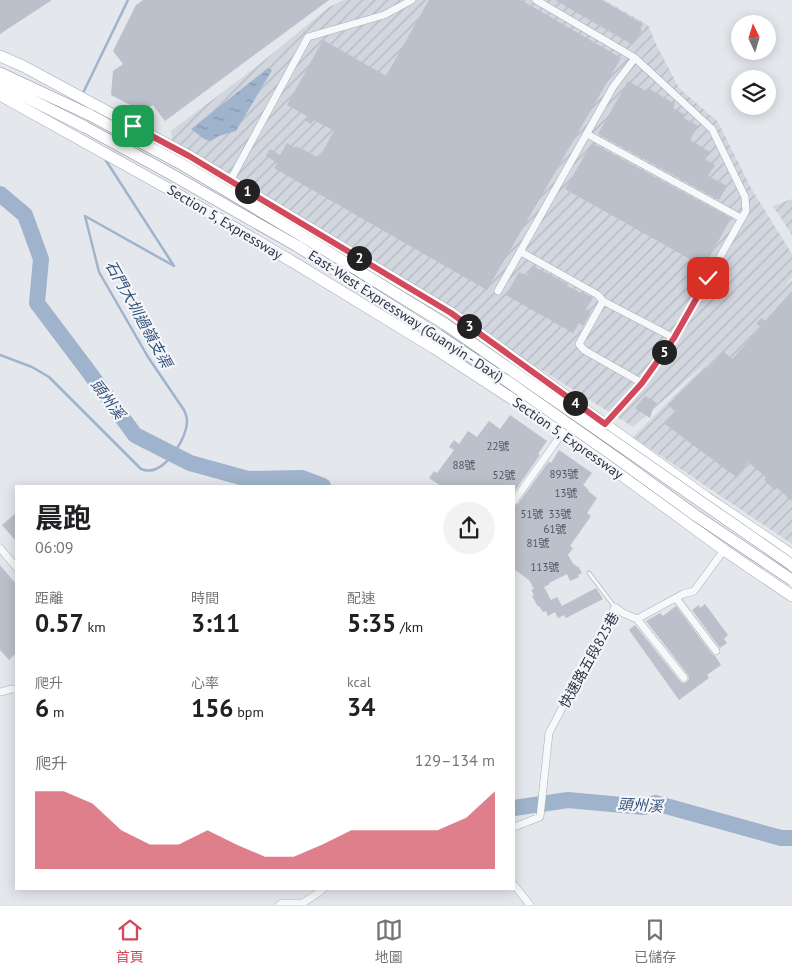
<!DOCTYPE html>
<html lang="zh-TW">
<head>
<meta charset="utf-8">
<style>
  body { margin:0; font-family:"PT Sans","Noto Sans TC",sans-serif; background:#f2f2f2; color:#202124; height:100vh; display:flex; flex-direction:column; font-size:19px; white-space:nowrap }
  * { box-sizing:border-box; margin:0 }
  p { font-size:16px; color:#757577 }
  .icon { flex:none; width:28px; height:28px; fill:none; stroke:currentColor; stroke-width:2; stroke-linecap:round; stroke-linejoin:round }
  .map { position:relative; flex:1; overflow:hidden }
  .side { position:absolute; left:15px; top:485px; width:500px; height:405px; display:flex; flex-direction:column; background:#fff; border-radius:0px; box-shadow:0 2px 12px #0003 }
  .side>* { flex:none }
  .needle { width:32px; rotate:356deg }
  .tools { position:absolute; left:731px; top:15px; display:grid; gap:10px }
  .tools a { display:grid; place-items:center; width:45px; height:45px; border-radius:50%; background:#fff; box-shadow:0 2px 12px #0003; font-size:25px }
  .pin { position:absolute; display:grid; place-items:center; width:42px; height:42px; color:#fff; margin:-21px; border-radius:10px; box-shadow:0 2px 8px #0006 }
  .km { position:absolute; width:25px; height:25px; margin:-12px; border-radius:50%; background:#222; color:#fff; font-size:14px; line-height:25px; text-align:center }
  .round { display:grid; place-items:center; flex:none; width:52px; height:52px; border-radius:26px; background:#f2f2f2 }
  .summary { display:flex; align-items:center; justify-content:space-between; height:85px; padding:0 20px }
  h1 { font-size:28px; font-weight:700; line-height:38px }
  .stats { display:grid; grid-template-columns:repeat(3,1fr); gap:8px; height:85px; padding:5px 20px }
  .stats div { display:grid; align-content:center }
  .stats b { font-size:25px; font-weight:700 }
  .stats small { font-size:14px; font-weight:400 }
  .stats p { font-size:14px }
  .chart { height:140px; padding:10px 20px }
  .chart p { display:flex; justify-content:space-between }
  .chart svg { width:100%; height:90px; margin-top:5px; fill:#d1495b; opacity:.7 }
  .dock { display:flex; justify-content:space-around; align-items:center; height:70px; border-top:1px solid #e0e0e0; background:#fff; font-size:14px; color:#757577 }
  .dock a { display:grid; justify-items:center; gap:2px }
  .dock .selected { color:#d1495b }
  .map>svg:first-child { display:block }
  .industrial { fill:url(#industrial-furrows) }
  .water { fill:url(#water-ripples) }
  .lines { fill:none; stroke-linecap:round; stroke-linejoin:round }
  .stream { stroke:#9fb4cc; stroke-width:2.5 }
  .river { stroke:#9fb4cc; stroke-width:16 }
  .building { fill:#bbc0ca }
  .service-casing { stroke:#a9aeb7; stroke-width:4.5 }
  .minor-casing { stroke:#a9aeb7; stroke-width:8 }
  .primary-casing { stroke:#a3abb8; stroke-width:12 }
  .trunk-casing { stroke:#8b94a3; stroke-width:12 }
  .service { stroke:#f7f8fa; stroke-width:3 }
  .minor { stroke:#f7f8fa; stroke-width:7 }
  .primary { stroke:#fff; stroke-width:11 }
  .trunk { stroke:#fff; stroke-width:11 }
  .trunk-bridge-casing { stroke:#8b94a3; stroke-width:12; stroke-linecap:butt }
  .trunk-bridge { stroke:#fff; stroke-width:11 }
  .route-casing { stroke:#fff; stroke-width:10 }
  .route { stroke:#d1495b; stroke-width:6 }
  .labels { text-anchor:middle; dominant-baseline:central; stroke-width:4.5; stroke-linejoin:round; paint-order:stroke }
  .number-label { font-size:11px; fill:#4f5766 }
  .street-label { font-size:14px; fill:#2b3445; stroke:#f4f6f9 }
  .water-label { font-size:15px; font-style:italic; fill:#34527a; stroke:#f4f6f9 }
</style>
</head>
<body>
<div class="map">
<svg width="792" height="905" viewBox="0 0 792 905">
  <defs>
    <pattern id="industrial-furrows" width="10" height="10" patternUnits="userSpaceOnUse" patternTransform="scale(1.25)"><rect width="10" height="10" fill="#d2d6de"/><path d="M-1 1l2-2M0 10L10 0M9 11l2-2" fill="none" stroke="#b4b8c0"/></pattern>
    <pattern id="water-ripples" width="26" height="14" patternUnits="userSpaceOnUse" patternTransform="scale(1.25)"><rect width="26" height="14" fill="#9fb4cc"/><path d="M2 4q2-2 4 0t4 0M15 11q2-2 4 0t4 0" fill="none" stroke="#8293a7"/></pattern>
  </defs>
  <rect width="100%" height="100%" fill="#e4e7ec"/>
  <path class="industrial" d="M344,0h260l44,25 8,19 23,44 39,34 33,66 41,66v23l-10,12 10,-10v265l-159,-107 81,-81 -81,71 -412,-257 -49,-30 -1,-9 85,-64 73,-60z
    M792,199v36l-19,-29z"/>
  <path class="water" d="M268,68l4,2 -36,61 -17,5 -8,5 -7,-2 -13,-10z"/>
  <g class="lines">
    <path class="stream" d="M84,91l44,-91
      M0,355l32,12 17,10 92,92c5,2 10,2 15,0 14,-6 31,-32 31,-48 0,-4 -1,-7 -3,-11l-36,-53 -49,-85 -14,-56 89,50 -69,-107"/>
    <path class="river" d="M0,194l25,21 16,44 -4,44 49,65 49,67 55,28 58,16 54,-1 21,8
      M514,808l54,-8 76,7 11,-4 126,35h11"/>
  </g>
  <path class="building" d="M0,0h52l-52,34z
    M143,0h186l-164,121 -12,-16 -11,6 -31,-16 2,-24 10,-7 -10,-13 23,-46z
    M429,0h92l100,58 -134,232 -213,-122 3,-5 -11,-7 4,-7 10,6 7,-12 8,5 1,-2 23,12 15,-27 -20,-11 -3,4 -6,-4 2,-4 -20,-11 36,-65 63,36z
    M555,0h47l41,24 -3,5 2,1 -9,14 -1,-1 -1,1z
    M628,81l18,10 2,-3 27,16 -2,4 12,7 -1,3 14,8 -8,14 20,12 -5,7 10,6 -7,11 19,10 -8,14 -121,-66z
    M592,143l139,75 -27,49 -139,-78z
    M533,266l35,18 -1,2 14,7 1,-1 11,6 -7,11 5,3 -8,14 -4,-3 -6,10 -67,-38 13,-23 8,4z
    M792,291v210l-15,-13 -2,2 -11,-10 2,-3 -18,-15 -12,15 -71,-53 10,-12 -7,-8 6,-5v-1l32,-31 2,2 16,-17 8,7 29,-32 -5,-4 6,-5 3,3z
    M645,396l12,7 -5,8 -2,7 -15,-10z
    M510,415l37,26 -9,13 2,1 -26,37v-6h-73l-12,-8 5,-7 3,2 17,-23 -5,-3 5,-7 5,4 9,-13 9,6 12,-16 11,8z
    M559,450l33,23 -9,12 6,5 -1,1 9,7 -10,15 4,3 -21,30 3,2 -5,7 6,10 1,-1 1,3 2,-1 4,7 -4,2 1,2 -9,4 -3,-7 -18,9 1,1 -6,3 7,13 6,-3 5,9 34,-18 7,11 -37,19 -2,-3 -6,3 -3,-6 -7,4 -2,-5 -3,1 -4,-6 -1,1 -6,-11 2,-1 -3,-5 3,-1 -5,-9 -15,-11v-63l4,-2 31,-43 2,2z
    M16,513v28l-14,-16z
    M0,565l16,19v69l-7,7 -9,-10z
    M705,604l23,31 -4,4 3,4 -7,5 -28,-38 7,-5 1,3z
    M676,606l36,48 3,2 6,9 -14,10 2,3 -30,22 -50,-70 6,-5 45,56 3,2 4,-1 2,-3 -1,-4 -42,-54 14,-8 3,3z"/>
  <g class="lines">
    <defs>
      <path id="service" d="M589,573l25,33"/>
      <path id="minor" d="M536,0l99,58 77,71 33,68 1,14 -72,127 -32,45 -37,41
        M587,134l154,84
        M230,181l78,-144 76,-22 28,-15
        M521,252l77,43 5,6 71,37
        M498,291l115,-204 22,-29
        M603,301l-24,43 5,6 58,33
        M514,501l49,-69
        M0,548l16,19
        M676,598l40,53
        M637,619l47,59
        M0,692l12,-3h4
        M514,827l26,-10 9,-84 66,-126 8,6 14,6 46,-25 11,-3 30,-41
        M514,885l16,20
        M279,905l3,-2h21l15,-10 5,-4"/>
      <path id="primary" d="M0,56l23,10 166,90 262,157 256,185 85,57
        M0,95l167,93 131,77 136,83 129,84 161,118 68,46"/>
      <path id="trunk" d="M0,73l90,42
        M0,84l85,43"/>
    </defs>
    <use href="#service" class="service-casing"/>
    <use href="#minor" class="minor-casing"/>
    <use href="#primary" class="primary-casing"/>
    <use href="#trunk" class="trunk-casing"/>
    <use href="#service" class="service"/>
    <use href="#minor" class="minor"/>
    <use href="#primary" class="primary"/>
    <use href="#trunk" class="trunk"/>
    <defs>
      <path id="trunk-bridge" d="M90,115l93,50 116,69 146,90 347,241
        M85,127l84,46 128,73 141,89 69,46 111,78 77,56 97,65"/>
    </defs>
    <use href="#trunk-bridge" class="trunk-bridge-casing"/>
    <use href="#trunk-bridge" class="trunk-bridge"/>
  </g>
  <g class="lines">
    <defs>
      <path id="route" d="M133,126l56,30 262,157 154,111 37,-41 32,-45 34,-60"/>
    </defs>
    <use href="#route" class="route-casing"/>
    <use href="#route" class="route"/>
  </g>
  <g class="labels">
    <g class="number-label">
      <text x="498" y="446">22號</text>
      <text x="464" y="465">88號</text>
      <text x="564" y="474">893號</text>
      <text x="504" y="475">52號</text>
      <text x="566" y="493">13號</text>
      <text x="532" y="514">51號</text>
      <text x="560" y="514">33號</text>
      <text x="555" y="529">61號</text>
      <text x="538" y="543">81號</text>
      <text x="545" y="567">113號</text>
    </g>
    <g class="street-label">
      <text transform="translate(225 222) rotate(31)">Section 5, Expressway</text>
      <text transform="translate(406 316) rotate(33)">East-West Expressway (Guanyin - Daxi)</text>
      <text transform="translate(568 438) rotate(35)">Section 5, Expressway</text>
      <text transform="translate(589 660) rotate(-61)">快速路五段825巷</text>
    </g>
    <g class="water-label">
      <text transform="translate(139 314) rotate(61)">石門大圳過嶺支渠</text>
      <text transform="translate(108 399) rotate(53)">頭州溪</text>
      <text transform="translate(640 805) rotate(3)">頭州溪</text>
    </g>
  </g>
</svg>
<div class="tools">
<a><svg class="needle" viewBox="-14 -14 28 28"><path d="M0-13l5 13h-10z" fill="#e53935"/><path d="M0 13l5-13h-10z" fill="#757577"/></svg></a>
<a><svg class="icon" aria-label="layers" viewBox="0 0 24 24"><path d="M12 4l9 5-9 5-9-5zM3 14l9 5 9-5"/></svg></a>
</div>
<div class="pin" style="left:133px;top:126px;background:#1e9e55"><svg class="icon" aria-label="arrive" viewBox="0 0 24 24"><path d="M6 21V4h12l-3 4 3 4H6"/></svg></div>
<div class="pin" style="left:708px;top:278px;background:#d93025"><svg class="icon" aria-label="check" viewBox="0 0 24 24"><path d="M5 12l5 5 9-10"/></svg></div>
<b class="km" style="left:247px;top:191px">1</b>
<b class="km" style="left:359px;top:258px">2</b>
<b class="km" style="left:469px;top:326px">3</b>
<b class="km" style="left:575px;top:403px">4</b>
<b class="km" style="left:664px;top:352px">5</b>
<section class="side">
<div class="summary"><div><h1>晨跑</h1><p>06:09</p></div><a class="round"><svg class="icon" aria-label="share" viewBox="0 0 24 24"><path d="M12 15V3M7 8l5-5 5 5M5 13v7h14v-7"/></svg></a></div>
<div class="stats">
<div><p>距離</p><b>0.57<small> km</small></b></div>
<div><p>時間</p><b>3:11</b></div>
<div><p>配速</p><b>5:35<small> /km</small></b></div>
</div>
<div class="stats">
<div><p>爬升</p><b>6<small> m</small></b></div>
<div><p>心率</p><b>156<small> bpm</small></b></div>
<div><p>kcal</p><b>34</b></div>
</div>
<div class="chart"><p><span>爬升</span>129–134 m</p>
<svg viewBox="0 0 160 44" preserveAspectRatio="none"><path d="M0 44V6L10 6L20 12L30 25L40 32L50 32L60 25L70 32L80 38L90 38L100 32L110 25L120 25L130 25L140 25L150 19L160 6V44z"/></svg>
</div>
</section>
</div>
<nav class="dock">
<a class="selected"><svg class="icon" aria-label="home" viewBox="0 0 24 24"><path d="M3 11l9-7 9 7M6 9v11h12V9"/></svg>首頁</a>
<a><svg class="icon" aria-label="map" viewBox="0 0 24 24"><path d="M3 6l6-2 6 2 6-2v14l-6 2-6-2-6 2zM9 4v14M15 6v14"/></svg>地圖</a>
<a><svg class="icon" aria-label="saved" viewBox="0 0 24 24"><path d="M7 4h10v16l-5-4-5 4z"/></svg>已儲存</a>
</nav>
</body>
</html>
